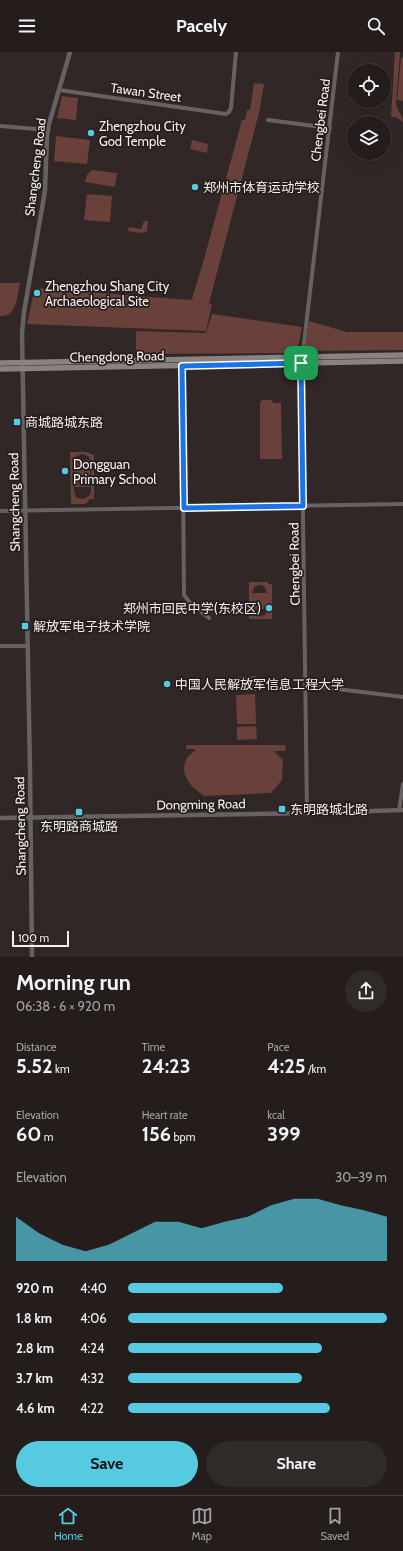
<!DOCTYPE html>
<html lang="en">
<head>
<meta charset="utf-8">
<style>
  body { margin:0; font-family:Cabin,"Noto Sans SC",sans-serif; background:#302a29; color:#f1f3f6; height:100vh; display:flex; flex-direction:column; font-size:15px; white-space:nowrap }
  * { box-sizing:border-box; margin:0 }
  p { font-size:13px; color:#a3a2a3 }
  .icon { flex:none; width:22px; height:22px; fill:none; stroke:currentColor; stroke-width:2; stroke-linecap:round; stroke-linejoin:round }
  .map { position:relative; height:905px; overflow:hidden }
  .drawer { display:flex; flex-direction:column; background:#241d1c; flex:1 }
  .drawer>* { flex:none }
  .controls { position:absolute; left:347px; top:12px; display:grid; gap:8px }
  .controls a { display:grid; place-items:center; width:44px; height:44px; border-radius:50%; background:#241d1c; box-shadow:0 4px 16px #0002,0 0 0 1px #413b3b; font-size:20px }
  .scale { position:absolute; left:12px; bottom:10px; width:57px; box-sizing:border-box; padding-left:4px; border:2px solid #f5efee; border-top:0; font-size:11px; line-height:14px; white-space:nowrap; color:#f5efee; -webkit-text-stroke:3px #261e1d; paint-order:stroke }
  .pin { position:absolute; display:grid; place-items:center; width:34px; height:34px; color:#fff; margin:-17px; border-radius:8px; box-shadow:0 2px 6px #0006 }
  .round { display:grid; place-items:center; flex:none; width:42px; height:42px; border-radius:21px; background:#302a29 }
  .head { display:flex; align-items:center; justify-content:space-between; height:68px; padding:0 16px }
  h1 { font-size:22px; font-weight:700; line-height:30px }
  .figures { display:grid; grid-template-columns:repeat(3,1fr); gap:6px; height:68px; padding:4px 16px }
  .figures div { display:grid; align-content:center }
  .figures b { font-size:20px; font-weight:700 }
  .figures small { font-size:11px; font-weight:400 }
  .figures p { font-size:11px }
  .chart { height:112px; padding:8px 16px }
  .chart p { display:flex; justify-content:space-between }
  .chart svg { width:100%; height:72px; margin-top:4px; fill:#55cae0; opacity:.7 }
  .button { display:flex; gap:8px; margin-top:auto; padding:8px 16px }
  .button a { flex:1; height:46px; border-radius:24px; background:#55cae0; color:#111; font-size:16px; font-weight:700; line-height:46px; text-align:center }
  .button a+a { background:#302a29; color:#f1f3f6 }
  ul { padding:0 16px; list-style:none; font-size:13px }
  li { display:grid; grid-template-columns:64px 48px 1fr; align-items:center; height:30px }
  li i { height:10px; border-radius:5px; background:#55cae0 }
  header { display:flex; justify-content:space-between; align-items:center; height:52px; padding:0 16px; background:#241d1c; font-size:18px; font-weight:700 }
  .tabs { display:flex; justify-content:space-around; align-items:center; height:56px; border-top:1px solid #413b3b; background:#241d1c; font-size:11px; color:#a3a2a3 }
  .tabs a { display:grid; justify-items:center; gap:2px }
  .tabs .selected { color:#55cae0 }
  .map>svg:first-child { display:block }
  .green { fill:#6a403b; fill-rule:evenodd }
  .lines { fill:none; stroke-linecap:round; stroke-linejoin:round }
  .minor { stroke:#676262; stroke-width:4 }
  .tertiary { stroke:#676262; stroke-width:4.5 }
  .secondary { stroke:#898281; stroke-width:5.5 }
  .route-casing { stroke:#fff; stroke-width:8 }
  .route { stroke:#1a73e8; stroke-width:5 }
  .poi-dot { fill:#55cae0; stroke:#261e1d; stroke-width:1.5 }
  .labels { text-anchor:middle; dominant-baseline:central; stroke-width:3.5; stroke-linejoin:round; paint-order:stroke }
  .street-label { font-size:13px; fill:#f5efee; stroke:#261e1d }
  .poi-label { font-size:13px; fill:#f5efee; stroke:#261e1d; text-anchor:start }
</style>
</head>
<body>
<header><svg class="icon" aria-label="menu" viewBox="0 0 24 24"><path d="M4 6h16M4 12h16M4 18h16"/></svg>Pacely<svg class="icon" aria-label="search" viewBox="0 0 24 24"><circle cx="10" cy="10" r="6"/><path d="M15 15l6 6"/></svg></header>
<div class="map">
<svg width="403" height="905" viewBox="0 0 403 905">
  <rect width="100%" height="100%" fill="#302726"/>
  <path class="green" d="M395,0h5l-4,51c1,8 7,12 7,19l-7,-5h-5z
    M401,6h2v43l-6,-1z
    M254,31l10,1 -5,29 -50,190 3,1 -6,27 -179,-7 8,-36 154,12 3,-1 12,-40 38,-139h3l2,-10h3z
    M62,44l16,2 -2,22 -19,-2z
    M56,84l34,4 -3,24 -33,-3z
    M192,88l16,4 -1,9 -17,-4z
    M92,118l25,3 -2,14 -30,-5 2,-7z
    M87,142l25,2 -2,26 -26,-2z
    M144,169h4l-1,10 -5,2 -14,-2 1,-4 12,2z
    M0,231h20c-3,14 -3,34 -20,33z
    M212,262l90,13 -5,26 -161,1v-23l69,2 2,-3z
    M309,269l38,11h56v18l-98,1z
    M262,348h10l1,3h8l1,56h-22v-56z
    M70,400h16l8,3v44h-4l-5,5h-14zM82,402l6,2 3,5v31l-2,4 -5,3 -7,-1 -3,-6 -1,-30 4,-6z
    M90,408v9h-16v-8z
    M74,418h16v8h-16z
    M74,427h16v8h-15z
    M249,530h19v2h4v35h-23zM259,533l5,1 3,7h-15l2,-6zM252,557h15v3c-3,5 -9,6 -14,1z
    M256,624v15h-19l-1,-14z
    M255,642l1,30h-19l-1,-29z
    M256,674l1,13 -20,1v-13z
    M186,693h99l1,6h-12l9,9 -1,20 -11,13 -67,3c-12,-8 -26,-21 -17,-38 2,-3 7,-6 9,-9h-10z"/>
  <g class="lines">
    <path class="minor" d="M59,38l167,24 3,-2 2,-4 5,-56
      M268,68l62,8
      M0,74l48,4
      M182,314l2,229 7,9 18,14
      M0,459l403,-7
      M0,594h28
      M305,633l98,12
      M399,758l4,-26
      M307,761l-6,-444 37,-317"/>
    <path class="tertiary" d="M0,766l313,-5 90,-3
      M32,905l-2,-187 -8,-437 2,-21 21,-121 2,-55 2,-12 21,-72"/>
    <path class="secondary" d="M0,311l403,-8
      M0,317l403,-8"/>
  </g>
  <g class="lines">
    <defs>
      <path id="route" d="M301,311l2,143 -119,2 -2,-142z"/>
    </defs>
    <use href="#route" class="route-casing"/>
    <use href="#route" class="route"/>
  </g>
  <g class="poi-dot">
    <circle cx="91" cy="81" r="4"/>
    <circle cx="195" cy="135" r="4"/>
    <circle cx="37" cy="241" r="4"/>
    <rect x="13" y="366" width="8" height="8" rx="2"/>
    <circle cx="65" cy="419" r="4"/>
    <circle cx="269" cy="556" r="4"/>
    <rect x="21" y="570" width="8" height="8" rx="2"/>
    <circle cx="167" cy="632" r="4"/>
    <rect x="278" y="753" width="8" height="8" rx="2"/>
    <rect x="75" y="756" width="8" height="8" rx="2"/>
  </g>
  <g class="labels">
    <g class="street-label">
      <text transform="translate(146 40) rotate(8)">Tawan Street</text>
      <text transform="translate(320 68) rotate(-83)">Chengbei Road</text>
      <text transform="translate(35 115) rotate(-83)">Shangcheng Road</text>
      <text transform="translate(117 304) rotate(-1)">Chengdong Road</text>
      <text transform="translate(14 450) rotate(-91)">Shangcheng Road</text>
      <text transform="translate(294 512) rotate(-91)">Chengbei Road</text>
      <text transform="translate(201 752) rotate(-1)">Dongming Road</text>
      <text transform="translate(20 774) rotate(-91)">Shangcheng Road</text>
    </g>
    <g class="poi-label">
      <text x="99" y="74">Zhengzhou City<tspan x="99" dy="15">God Temple</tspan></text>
      <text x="203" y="135">郑州市体育运动学校</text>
      <text x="45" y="234">Zhengzhou Shang City<tspan x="45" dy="15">Archaeological Site</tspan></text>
      <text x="25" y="370">商城路城东路</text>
      <text x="73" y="412">Dongguan<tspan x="73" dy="15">Primary School</tspan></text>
      <text x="261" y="556" text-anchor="end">郑州市回民中学(东校区)</text>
      <text x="33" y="574">解放军电子技术学院</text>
      <text x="175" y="632">中国人民解放军信息工程大学</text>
      <text x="290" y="757">东明路城北路</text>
      <text x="79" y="774" text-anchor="middle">东明路商城路</text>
    </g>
  </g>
</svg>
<div class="controls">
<a><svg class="icon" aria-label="locate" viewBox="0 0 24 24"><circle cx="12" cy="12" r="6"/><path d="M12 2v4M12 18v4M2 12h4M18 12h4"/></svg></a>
<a><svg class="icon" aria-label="layers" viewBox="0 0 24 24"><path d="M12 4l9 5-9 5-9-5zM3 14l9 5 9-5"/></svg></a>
</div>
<div class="scale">100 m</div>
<div class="pin" style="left:301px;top:311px;background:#1e9e55"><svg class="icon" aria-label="arrive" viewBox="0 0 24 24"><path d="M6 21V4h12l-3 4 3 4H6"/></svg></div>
</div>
<section class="drawer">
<div class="head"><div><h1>Morning run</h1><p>06:38 · 6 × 920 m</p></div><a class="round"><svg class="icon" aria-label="share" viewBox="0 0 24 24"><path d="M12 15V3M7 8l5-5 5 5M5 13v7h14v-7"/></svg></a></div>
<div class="figures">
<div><p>Distance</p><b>5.52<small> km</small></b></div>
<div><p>Time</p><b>24:23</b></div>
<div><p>Pace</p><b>4:25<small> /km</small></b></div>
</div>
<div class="figures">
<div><p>Elevation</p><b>60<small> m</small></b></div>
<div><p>Heart rate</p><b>156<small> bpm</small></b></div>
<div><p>kcal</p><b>399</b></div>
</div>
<div class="chart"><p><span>Elevation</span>30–39 m</p>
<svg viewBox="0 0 160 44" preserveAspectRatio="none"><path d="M0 44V17L10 27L20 34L30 38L40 34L50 27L60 20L70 20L80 24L90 20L100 17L110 10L120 6L130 6L140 10L150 13L160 17V44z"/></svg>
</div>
<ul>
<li><b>920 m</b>4:40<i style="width:60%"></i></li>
<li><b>1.8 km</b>4:06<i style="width:100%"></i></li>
<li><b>2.8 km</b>4:24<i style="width:75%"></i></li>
<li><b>3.7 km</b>4:32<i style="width:67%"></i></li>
<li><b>4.6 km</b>4:22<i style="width:78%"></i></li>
</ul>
<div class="button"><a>Save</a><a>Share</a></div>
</section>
<nav class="tabs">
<a class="selected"><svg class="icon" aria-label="home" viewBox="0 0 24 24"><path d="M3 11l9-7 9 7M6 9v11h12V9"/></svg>Home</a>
<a><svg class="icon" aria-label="map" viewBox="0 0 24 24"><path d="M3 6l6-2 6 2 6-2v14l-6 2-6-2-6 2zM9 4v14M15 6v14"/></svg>Map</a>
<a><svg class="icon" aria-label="saved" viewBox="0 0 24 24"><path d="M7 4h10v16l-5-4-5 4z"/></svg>Saved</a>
</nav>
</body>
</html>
